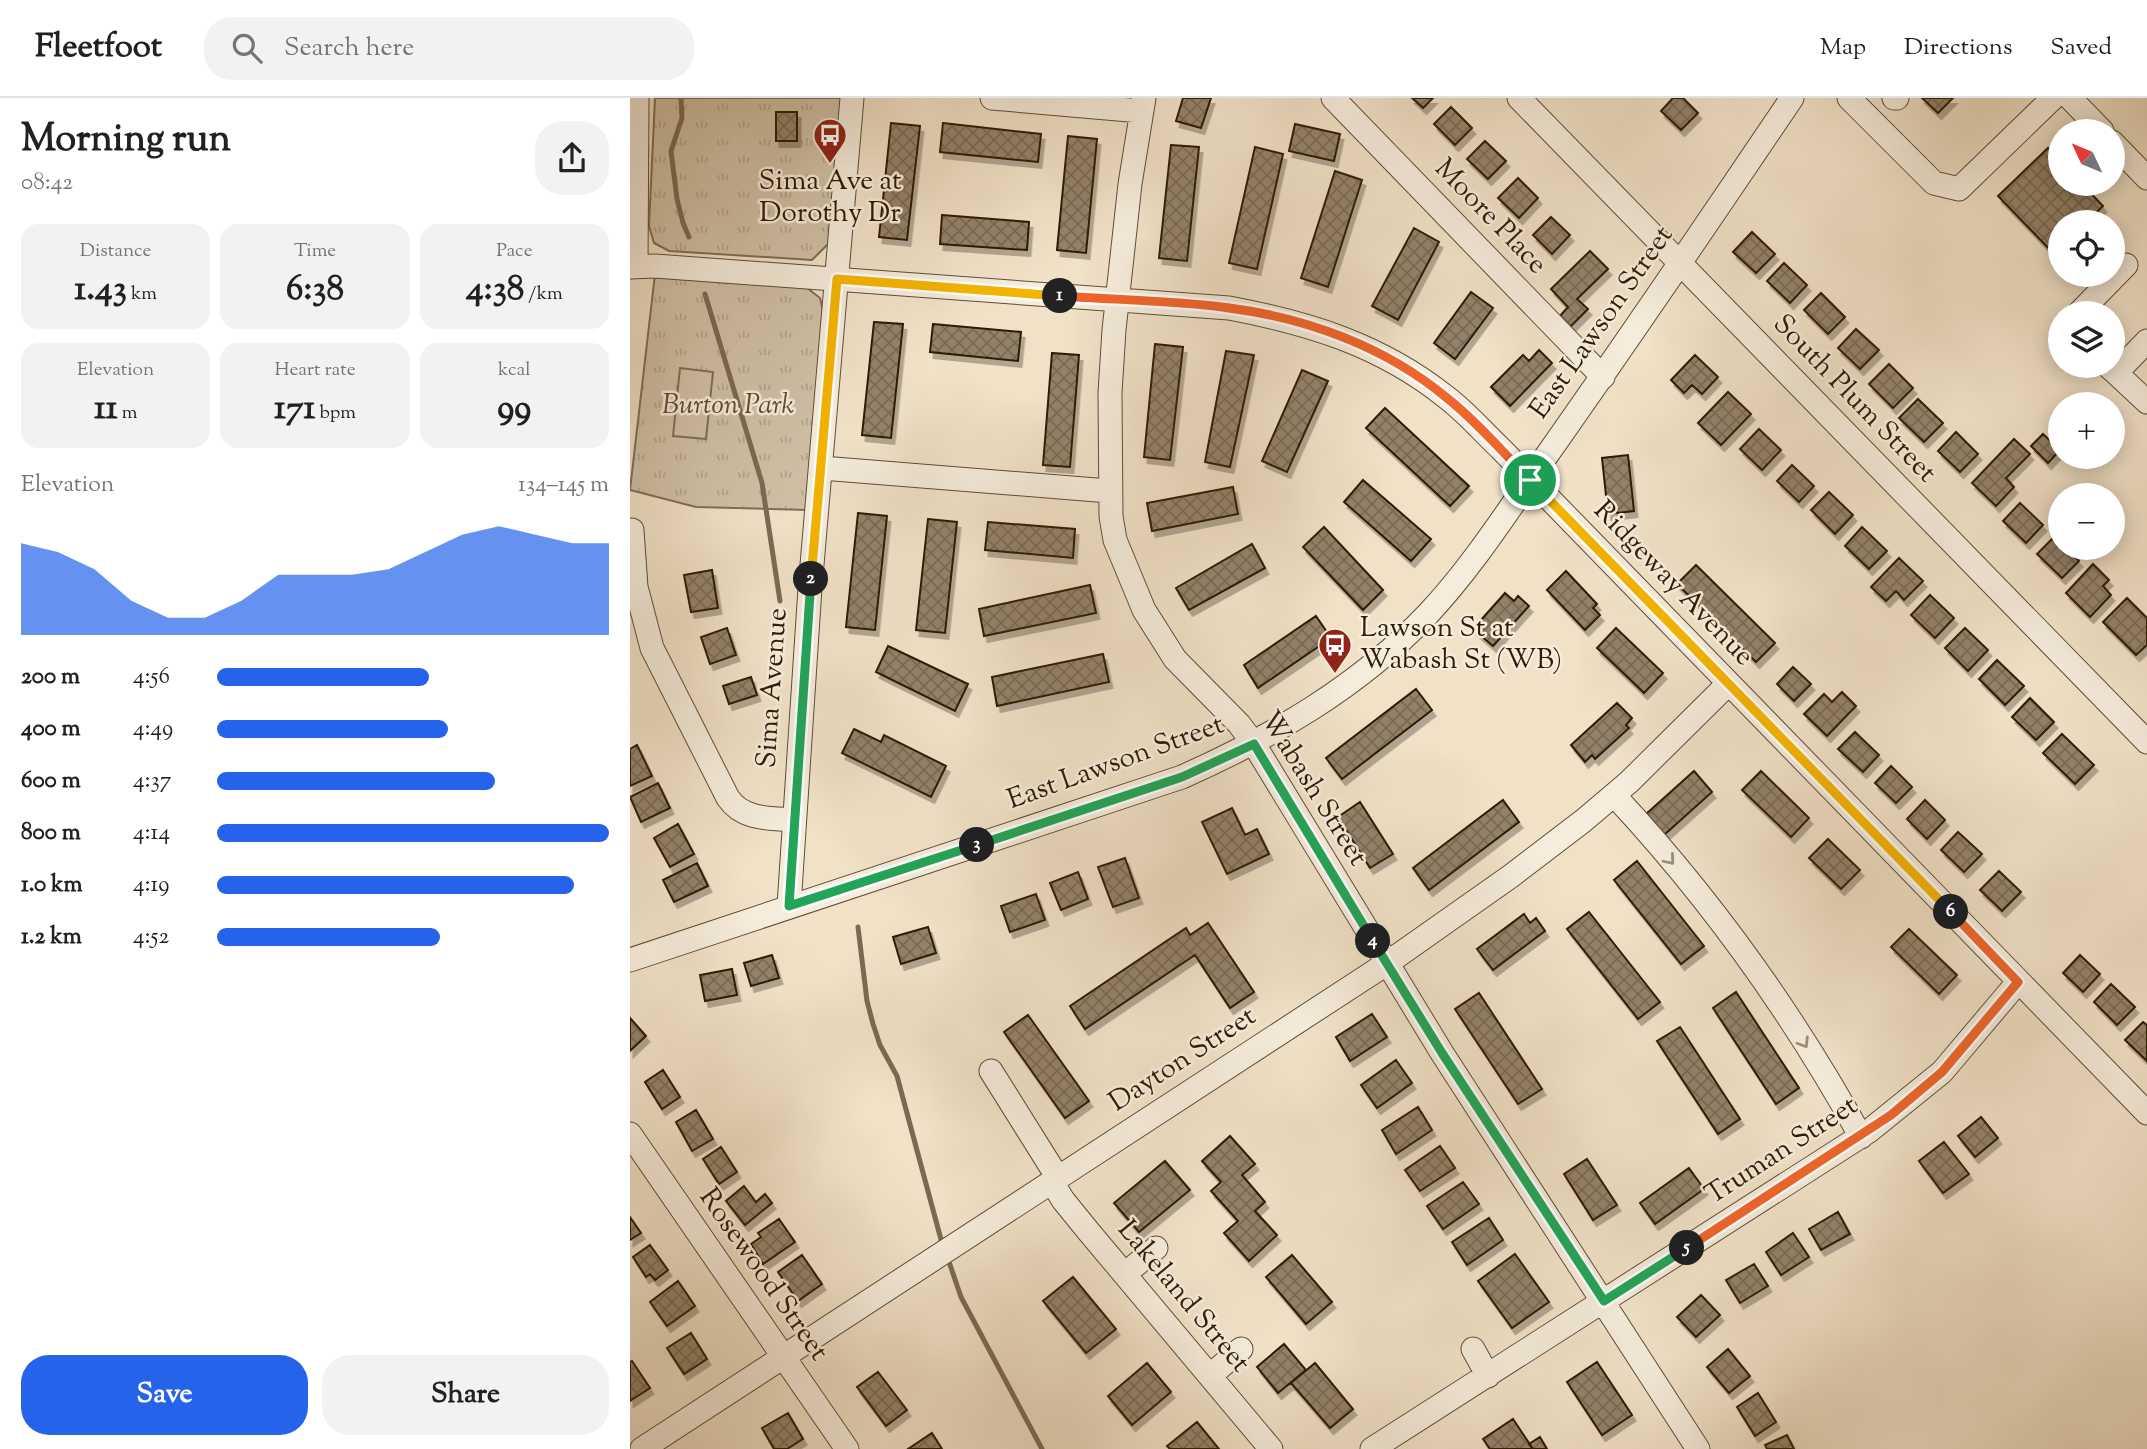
<!DOCTYPE html>
<html lang="en">
<head>
<meta charset="utf-8">
<style>
  body { margin:0; font-family:"Sorts Mill Goudy",serif; background:#f2f2f2; color:#202124; height:100vh; display:flex; flex-direction:column; font-size:26px; white-space:nowrap }
  * { box-sizing:border-box; margin:0 }
  p { font-size:23px; color:#757577 }
  .icon { flex:none; width:38px; height:38px; fill:none; stroke:currentColor; stroke-width:2; stroke-linecap:round; stroke-linejoin:round }
  .map { position:relative; flex:1; overflow:hidden }
  .side { display:flex; flex-direction:column; background:#fff; width:630px }
  .side>* { flex:none }
  .needle { width:46px; rotate:314deg }
  .tools { position:absolute; left:1418px; top:21px; display:grid; gap:14px }
  .tools a { display:grid; place-items:center; width:77px; height:77px; border-radius:50%; background:#fff; box-shadow:0 4px 18px #0003; font-size:35px }
  .pin { position:absolute; display:grid; place-items:center; width:60px; height:60px; color:#fff; margin:-30px; border:4px solid #fff; border-radius:50%; box-shadow:0 2px 7px #0007 }
  .km { position:absolute; width:35px; height:35px; margin:-18px; border-radius:50%; background:#222; color:#fff; font-size:19px; line-height:35px; text-align:center }
  .round { display:grid; place-items:center; flex:none; width:74px; height:74px; border-radius:28px; background:#f2f2f2 }
  .overview { display:flex; align-items:center; justify-content:space-between; height:119px; padding:0 21px }
  h1 { font-size:38px; font-weight:800; line-height:52px }
  .metrics { display:grid; grid-template-columns:repeat(3,1fr); gap:10px; height:119px; padding:7px 21px }
  .metrics div { display:grid; align-content:center; border-radius:18px; background:#f2f2f2; text-align:center }
  .metrics b { font-size:35px; font-weight:800 }
  .metrics small { font-size:19px; font-weight:400 }
  .metrics p { font-size:19px }
  .chart { height:196px; padding:14px 21px }
  .chart p { display:flex; justify-content:space-between }
  .chart svg { width:100%; height:126px; margin-top:7px; fill:#2563eb; opacity:.7 }
  .cta { display:flex; gap:14px; margin-top:auto; padding:14px 21px }
  .cta a { flex:1; height:80px; border-radius:28px; background:#2563eb; color:#fff; font-size:28px; font-weight:800; line-height:80px; text-align:center }
  .cta a+a { background:#f2f2f2; color:#202124 }
  ul { padding:0 21px; list-style:none; font-size:23px }
  li { display:grid; grid-template-columns:112px 84px 1fr; align-items:center; height:52px }
  li i { height:18px; border-radius:9px; background:#2563eb }
  header { display:flex; align-items:center; gap:42px; box-sizing:border-box; height:98px; padding:0 35px; background:#fff; border-bottom:2px solid #e0e0e0 }
  header strong { font-size:33px }
  nav { display:flex; gap:38px; margin-inline-start:auto; font-size:24px }
  .search { width:490px; height:63px; background:#f2f2f2; display:flex; align-items:center; gap:18px; box-sizing:border-box; padding:0 24px; border-radius:28px; color:#757577; font-size:26px }
  main { display:flex; flex:1; min-height:0 }
  .map>svg:first-child { display:block }
  .park { fill:url(#park-tufts); stroke:#7f6e56; stroke-width:2 }
  .pitch { fill:#cfc0a6; stroke:#7f6e56; stroke-width:2 }
  .lines { fill:none; stroke-linecap:round; stroke-linejoin:round }
  .stream { stroke:#7b6a52; stroke-width:5 }
  .building { fill:url(#building-cross-hatch); stroke:#2f1c05; stroke-width:2; filter:url(#shadow) }
  .minor-casing { stroke:#5f4d36; stroke-width:25 }
  .minor { stroke:#f5ecdb; stroke-width:23 }
  .oneway { stroke:#9c8e7b }
  .split-1-casing { stroke:#fff; stroke-width:14 }
  .split-2-casing { stroke:#fff; stroke-width:14 }
  .split-3-casing { stroke:#fff; stroke-width:14 }
  .split-4-casing { stroke:#fff; stroke-width:14 }
  .split-5-casing { stroke:#fff; stroke-width:14 }
  .split-6-casing { stroke:#fff; stroke-width:14 }
  .split-7-casing { stroke:#fff; stroke-width:14 }
  .split-1 { stroke:#f0652b; stroke-width:9 }
  .split-2 { stroke:#f5b400; stroke-width:9 }
  .split-3 { stroke:#22a559; stroke-width:9 }
  .split-4 { stroke:#22a559; stroke-width:9 }
  .split-5 { stroke:#22a559; stroke-width:9 }
  .split-6 { stroke:#f0652b; stroke-width:9 }
  .split-7 { stroke:#f5b400; stroke-width:9 }
  .labels { text-anchor:middle; dominant-baseline:central; stroke-width:5; stroke-linejoin:round; paint-order:stroke }
  .poi-label { font-size:28px; fill:#2f1c05; stroke:#f5ecdb }
  .street-label { font-size:28px; fill:#2f1c05; stroke:#f5ecdb }
  .park-label { font-size:28px; font-style:italic; fill:#5f4d35; stroke:#f5ecdb }
</style>
</head>
<body>
<header>
<strong>Fleetfoot</strong>
<div class="search"><svg class="icon" aria-label="search" viewBox="0 0 24 24"><circle cx="10" cy="10" r="6"/><path d="M15 15l6 6"/></svg>Search here</div>
<nav><a>Map</a><a>Directions</a><a>Saved</a></nav>
</header>
<main>
<section class="side">
<div class="overview"><div><h1>Morning run</h1><p>08:42</p></div><a class="round"><svg class="icon" aria-label="share" viewBox="0 0 24 24"><path d="M12 15V3M7 8l5-5 5 5M5 13v7h14v-7"/></svg></a></div>
<div class="metrics">
<div><p>Distance</p><b>1.43<small> km</small></b></div>
<div><p>Time</p><b>6:38</b></div>
<div><p>Pace</p><b>4:38<small> /km</small></b></div>
</div>
<div class="metrics">
<div><p>Elevation</p><b>11<small> m</small></b></div>
<div><p>Heart rate</p><b>171<small> bpm</small></b></div>
<div><p>kcal</p><b>99</b></div>
</div>
<div class="chart"><p><span>Elevation</span>134–145 m</p>
<svg viewBox="0 0 160 44" preserveAspectRatio="none"><path d="M0 44V12L10 15L20 21L30 32L40 38L50 38L60 32L70 23L80 23L90 23L100 21L110 15L120 9L130 6L140 9L150 12L160 12V44z"/></svg>
</div>
<ul>
<li><b>200 m</b>4:56<i style="width:54%"></i></li>
<li><b>400 m</b>4:49<i style="width:59%"></i></li>
<li><b>600 m</b>4:37<i style="width:71%"></i></li>
<li><b>800 m</b>4:14<i style="width:100%"></i></li>
<li><b>1.0 km</b>4:19<i style="width:91%"></i></li>
<li><b>1.2 km</b>4:52<i style="width:57%"></i></li>
</ul>
<div class="cta"><a>Save</a><a>Share</a></div>
</section>
<div class="map">
<svg width="1517" height="1351" viewBox="0 0 1517 1351">
  <defs>
    <pattern id="park-tufts" width="24" height="20" patternUnits="userSpaceOnUse" patternTransform="scale(1.75)"><rect width="24" height="20" fill="#cfc0a6"/><path d="M3 7l-1-3M5 7V3M7 7l1-3M15 17l-1-3M17 17v-4M19 17l1-3" fill="none" stroke="#b2a48d"/></pattern>
    <pattern id="building-cross-hatch" width="8" height="8" patternUnits="userSpaceOnUse" patternTransform="scale(1.75)"><rect width="8" height="8" fill="#93826a"/><path d="M0 0l8 8M0 8l8-8" fill="none" stroke="#786a55"/></pattern>
    <filter id="shadow"><feDropShadow dx="3.5" dy="6" stdDeviation="0" flood-color="#0004"/></filter>
  </defs>
  <rect width="100%" height="100%" fill="#f0e1c7"/>
  <filter id="stains"><feTurbulence type="fractalNoise" baseFrequency=".00286" numOctaves="4"/><feColorMatrix values="0 0 0 0 .2 0 0 0 0 .09 0 0 0 0 .02 0 0 0 .5 -.17"/></filter>
  <radialGradient id="worn" r=".72"><stop offset=".6" stop-color="#630" stop-opacity="0"/><stop offset="1" stop-color="#630" stop-opacity=".3"/></radialGradient>
  <path class="park" d="M25,0h187l-11,143 -19,19 -143,-9 -15,-8 -5,-17z
    M25,176l147,10 18,14 3,12 -16,200 -111,-3 -66,-17z"/>
  <path class="pitch" d="M50,270l33,4 -7,67 -33,-3z"/>
  <g class="lines">
    <path class="stream" d="M51,0l1,20 -11,33 6,48 6,24 6,14
      M75,196l57,189 18,118
      M228,829l9,74 6,23 7,21 17,31 46,171
      M317,1158l14,41 81,152"/>
  </g>
  <path class="building" d="M553,0h28l-10,30 -25,-7z
    M782,0h21l-10,10z
    M1043,0h10l15,15 -17,17 -20,-19z
    M1292,0h31l-15,15z
    M821,9l21,21 -17,17 -21,-21z
    M146,14h21v29h-21z
    M261,25l29,3 -13,114 -28,-3z
    M313,25l98,11 -3,28 -98,-10z
    M665,26l45,10 -6,27 -45,-10z
    M438,38l29,3 -11,114 -29,-3z
    M855,43l21,20 -18,18 -21,-20z
    M541,47l28,2 -12,114 -28,-3z
    M625,49l28,7 -26,115 -28,-6z
    M1418,50l12,12v24h22l21,22 -16,16h-27v28l-5,5 -57,-59z
    M705,73l27,9 -34,107 -27,-9z
    M888,80l20,20 -19,20 -21,-20z
    M312,117l87,7 -2,28 -87,-6z
    M921,119l19,18 -18,19 -19,-19z
    M784,130l25,14 -41,78 -26,-14z
    M1122,134l23,22 -19,19 -23,-21z
    M960,153l18,18 -31,30 11,10 -19,19 -10,-11 9,-10 -17,-18z
    M1154,165l23,22 -17,18 -23,-22z
    M841,194l22,16 -38,51 -21,-16z
    M1191,195l24,24 -17,17 -24,-24z
    M244,224l29,2 -12,114 -29,-3z
    M303,226l88,8 -3,29 -88,-9z
    M1226,231l23,21 -19,19 -22,-21z
    M525,246l28,3 -13,113 -26,-3z
    M909,252l13,13 -42,43 -19,-19 32,-32 6,6z
    M596,253l28,4 -24,112 -25,-5z
    M422,255l27,2 -9,112 -27,-2z
    M1065,257l23,22 -16,17 -10,-9 -8,8 -13,-13z
    M1259,266l24,24 -20,20 -24,-24z
    M672,272l26,11 -41,91 -25,-11z
    M1098,294l23,22 -30,31 -23,-22z
    M1288,301l25,24 -19,19 -25,-24z
    M755,310l84,78 -19,20 -84,-78z
    M1129,331l22,21 -19,20 -22,-21z
    M1326,334l22,22 -18,18 -22,-21z
    M1413,336l17,16 -12,13 -17,-17z
    M1384,341l16,15 -24,24 8,9 -18,19 -24,-23z
    M998,357l6,56 -26,3 -6,-56z
    M1162,367l22,21 -15,16 -22,-21z
    M733,382l68,59 -20,22 -67,-59z
    M603,389l5,27 -86,17 -5,-28z
    M1199,394l24,23 -18,19 -24,-24z
    M1390,405l23,22 -17,18 -23,-22z
    M228,415l29,3 -12,114 -29,-3z
    M298,421l29,3 -12,111 -29,-3z
    M358,424l87,7 -2,29 -88,-8z
    M694,429l59,63 -20,20 -60,-63z
    M1232,429l25,24 -18,18 -24,-23z
    M1430,433v17h13l-4,3 10,10 -17,17 -25,-24z
    M622,446l13,24 -76,42 -13,-22z
    M1269,460l24,23 -19,19 -8,-9 -10,10 -15,-14z
    M1463,466l16,16 -6,6 8,9 -21,22 -24,-24z
    M1066,467l79,78 -19,19 -79,-78z
    M82,472l6,38 -27,4 -7,-37z
    M936,473l31,33 -4,4 7,7 -15,15 -38,-40z
    M460,487l6,28 -112,23 -5,-27z
    M875,495l9,8 4,-5 11,10 -36,40 -20,-17z
    M1300,497l24,23 -19,20 -24,-23z
    M1497,500l20,20v27l-11,10 -33,-33z
    M686,518l15,22 -73,50 -14,-23z
    M97,530l9,27 -26,9 -9,-27z
    M986,530l47,45 -19,20 -47,-45z
    M1335,530l23,22 -20,21 -23,-23z
    M258,548l80,38 -13,27 -79,-39z
    M473,556l6,28 -112,24 -5,-29z
    M1367,562l27,26 -19,19 -26,-26z
    M1163,569l18,17 -17,17 -17,-17z
    M121,579l6,18 -28,9 -6,-18z
    M786,591l16,21 -90,69 -16,-21z
    M1212,594l14,14 -29,30 -23,-22 20,-20 8,8z
    M1400,600l24,24 -18,18 -24,-23z
    M987,605l15,15 -6,7 3,3 -34,31 -3,-4 -7,7 -14,-17z
    M224,631l27,13 3,-7 62,31 -15,31 -89,-44z
    M1225,634l24,23 -16,17 -25,-23z
    M1432,636l32,31 -19,19 -32,-31z
    M7,647l15,31 -22,10v-37z
    M1261,668l21,21 -16,16 -21,-20z
    M1064,673l18,21 -48,43 -18,-21z
    M1131,673l48,47 -18,19 -49,-47z
    M28,685l12,25 -29,14 -11,-25z
    M873,702l16,22 -90,68 -16,-22z
    M1295,702l20,20 -18,19 -20,-20z
    M730,704l33,52 -23,14 -32,-51z
    M602,710l13,27 12,-6 12,25 -42,20 -25,-52z
    M48,726l16,30 -24,13 -16,-29z
    M1328,734l24,22 -18,18 -23,-22z
    M1198,741l32,31 -19,19 -32,-31z
    M495,760l14,40 -26,9 -15,-40z
    M1007,763l67,85 -23,18 -67,-84z
    M67,765l11,23 -34,16 -11,-22z
    M1369,773l22,21 -19,19 -22,-21z
    M448,774l10,27 -27,11 -11,-27z
    M406,796l9,26 -35,12 -9,-26z
    M959,814l71,90 -22,17 -71,-90z
    M894,816l6,9 6,-5 9,13 -52,39 -16,-21z
    M578,825l46,69 -24,16 -35,-53 -110,74 -15,-23 116,-78 4,7z
    M298,829l8,26 -35,11 -8,-27z
    M1279,831l48,46 -18,19 -48,-47z
    M142,857l7,23 -28,8 -7,-23z
    M1450,857l20,19 -17,18 -20,-19z
    M102,871l5,26 -32,6 -5,-26z
    M1481,886l24,23 -18,18 -23,-23z
    M1106,894l63,96 -23,16 -63,-96z
    M849,895l63,96 -24,15 -63,-95z
    M742,916l15,23 -37,24 -14,-24z
    M398,917l61,86 -24,17 -61,-86z
    M0,920l16,18 -16,15z
    M1513,924l4,3v36l-22,-21z
    M1050,929l60,92 -22,15 -61,-93z
    M766,962l16,23 -35,25 -16,-23z
    M33,972l17,27 -18,12 -17,-27z
    M788,1009l14,23 -36,24 -14,-24z
    M66,1012l17,29 -21,12 -16,-29z
    M1351,1019l17,21 -23,19 -17,-21z
    M600,1038l25,28 -13,11 23,27 -10,9 22,24 -28,26 -25,-28 14,-12 -27,-30 10,-9 -19,-21z
    M1314,1044l25,32 -26,19 -24,-32z
    M810,1048l15,22 -35,23 -15,-21z
    M91,1049l16,25 -18,12 -16,-25z
    M957,1061l30,46 -24,15 -29,-46z
    M535,1063l25,29 -51,42 -25,-29z
    M1059,1070l15,21 -49,35 -15,-21z
    M833,1084l16,22 -36,25 -16,-23z
    M114,1088l12,16 9,-8 7,9 -27,22 -19,-24z
    M1208,1114l12,22 -29,16 -12,-21z
    M0,1119l11,16 -11,7z
    M859,1120l14,22 -36,25 -15,-23z
    M149,1121l16,23 -32,22 -12,-20 10,-7 -3,-4z
    M1163,1135l16,24 -28,18 -15,-23z
    M20,1147l18,25 -13,10 -5,-6 -4,3 -13,-20z
    M885,1156l34,48 -37,26 -34,-47z
    M172,1157l20,29 -24,17 -20,-29z
    M662,1157l40,47 -26,22 -40,-47z
    M1124,1166l14,22 -28,17 -14,-23z
    M443,1179l43,52 -30,24 -43,-52z
    M48,1183l17,25 -28,20 -17,-24z
    M1071,1197l19,20 -24,22 -19,-20z
    M61,1235l16,26 -23,15 -17,-26z
    M654,1246l22,26 -28,23 -21,-26z
    M1098,1251l22,27 -21,17 -22,-26z
    M2,1263l18,27 -20,13v-39z
    M967,1264l35,53 -30,20 -35,-53z
    M517,1265l24,29 -39,33 -24,-29z
    M685,1265l38,46 -23,19 -39,-45z
    M248,1274l29,38 -21,16 -29,-39z
    M1128,1295l18,29 -21,14 -18,-29z
    M158,1315l15,26 -16,10h-13l-12,-21z
    M883,1321l20,30h-43l-7,-10z
    M567,1324l22,27h-49l-3,-3z
    M302,1335l10,16h-34z
    M1157,1337l7,14h-27l-2,-4z
    M910,1339l7,12h-14l-4,-5z"/>
  <g class="lines">
    <defs>
      <path id="minor" d="M362,0l149,13
        M514,0l-14,86 -16,146 -4,63 1,123 4,24 29,70 31,49 64,65 15,20 188,309 256,396
        M703,0l270,279
        M889,0l628,644
        M1219,0l85,85 25,6 94,-91
        M1264,0h3
        M1440,0l32,33
        M1482,44l35,36
        M6,168l1,-168
        M0,169l25,-1 574,42c80,15 152,37 217,89 20,15 37,35 55,52l646,664
        M1449,215l47,-48
        M1478,268l8,7 31,-32
        M1486,275l31,29
        M192,370l287,23
        M2,432l4,57 16,61 76,150c15,22 41,20 66,22
        M984,697c96,103 179,219 247,342
        M159,808l21,-318 42,-490
        M0,862l552,-183c90,-40 176,-90 245,-162 46,-49 82,-106 120,-160 83,-118 164,-237 245,-357
        M361,973l67,107
        M0,1036l217,315
        M422,1084l11,18 26,32 182,217
        M495,1176l31,-26
        M843,1251l15,27
        M581,1277l30,-26
        M12,1351l744,-485 125,-88 72,-55 46,-39 99,-98
        M742,1351l497,-318 73,-59 76,-90"/>
    </defs>
    <use href="#minor" class="minor-casing"/>
    <use href="#minor" class="minor"/>
  </g>
  <defs><path id="oneway-chevron" d="M-2-3.5L2.5 0L-2 3.5" fill="none" stroke-width="1.6" stroke-linecap="round" stroke-linejoin="round" transform="scale(1.75)"/></defs>
  <g class="oneway">
    <use href="#oneway-chevron" transform="translate(1040 762) rotate(50)"/>
    <use href="#oneway-chevron" transform="translate(1174 945) rotate(58)"/>
  </g>
  <g class="lines">
    <defs>
      <path id="split-1" d="M430,198c56,4 113,4 169,12 78,10 157,39 218,90 30,24 56,54 83,82"/>
      <path id="split-2" d="M181,481l26,-300 223,17"/>
      <path id="split-3" d="M181,481l-22,327 188,-61"/>
      <path id="split-4" d="M347,747l205,-68 72,-33 119,197"/>
      <path id="split-5" d="M743,843l69,112 162,248 83,-53"/>
      <path id="split-6" d="M1057,1150l204,-133 51,-43 76,-90 -67,-70"/>
      <path id="split-7" d="M900,382l421,432"/>
    </defs>
    <use href="#split-1" class="split-1-casing"/>
    <use href="#split-2" class="split-2-casing"/>
    <use href="#split-3" class="split-3-casing"/>
    <use href="#split-4" class="split-4-casing"/>
    <use href="#split-5" class="split-5-casing"/>
    <use href="#split-6" class="split-6-casing"/>
    <use href="#split-7" class="split-7-casing"/>
    <use href="#split-1" class="split-1"/>
    <use href="#split-2" class="split-2"/>
    <use href="#split-3" class="split-3"/>
    <use href="#split-4" class="split-4"/>
    <use href="#split-5" class="split-5"/>
    <use href="#split-6" class="split-6"/>
    <use href="#split-7" class="split-7"/>
  </g>
  <defs>
    <symbol id="bus-pin" viewBox="-11 -11 22 30"><path d="M0 17L-7.5 6A9.5 9.5 0 1 1 7.5 6Z" fill="#8f2418" stroke="#f5ecdb"/><path d="M-5-6H5V4H4V6H2V4H-2V6H-4V4H-5ZM-3.5-4V0h7V-4ZM-3.5 1.2v1.5H-2V1.2ZM2 1.2v1.5H3.5V1.2Z" fill="#fff"/></symbol>
  </defs>
  <g fill-rule="evenodd">
    <use href="#bus-pin" x="181" y="18" width="38" height="52"/>
    <use href="#bus-pin" x="686" y="528" width="38" height="52"/>
  </g>
  <g class="labels">
    <g class="poi-label">
      <text x="200" y="84">Sima Ave at<tspan x="200" dy="32">Dorothy Dr</tspan></text>
      <text x="730" y="531" text-anchor="start">Lawson St at<tspan x="730" dy="32">Wabash St (WB)</tspan></text>
    </g>
    <g class="street-label">
      <text transform="translate(860 119) rotate(46)">Moore Place</text>
      <text transform="translate(972 225) rotate(-55)">East Lawson Street</text>
      <text transform="translate(1224 301) rotate(46)">South Plum Street</text>
      <text transform="translate(1043 486) rotate(46)">Ridgeway Avenue</text>
      <text transform="translate(143 590) rotate(-86)">Sima Avenue</text>
      <text transform="translate(486 665) rotate(-20)">East Lawson Street</text>
      <text transform="translate(683 691) rotate(58)">Wabash Street</text>
      <text transform="translate(553 962) rotate(-33)">Dayton Street</text>
      <text transform="translate(1152 1053) rotate(-33)">Truman Street</text>
      <text transform="translate(133 1177) rotate(55)">Rosewood Street</text>
      <text transform="translate(553 1199) rotate(50)">Lakeland Street</text>
    </g>
    <g class="park-label">
      <text x="98" y="308">Burton Park</text>
    </g>
  </g>
  <rect width="100%" height="100%" filter="url(#stains)"/>
  <rect width="100%" height="100%" fill="url(#worn)"/>
</svg>
<div class="tools">
<a><svg class="needle" viewBox="-14 -14 28 28"><path d="M0-13l5 13h-10z" fill="#e53935"/><path d="M0 13l5-13h-10z" fill="#757577"/></svg></a>
<a><svg class="icon" aria-label="locate" viewBox="0 0 24 24"><circle cx="12" cy="12" r="6"/><path d="M12 2v4M12 18v4M2 12h4M18 12h4"/></svg></a>
<a><svg class="icon" aria-label="layers" viewBox="0 0 24 24"><path d="M12 4l9 5-9 5-9-5zM3 14l9 5 9-5"/></svg></a>
<a>+</a>
<a>−</a>
</div>
<div class="pin" style="left:900px;top:382px;background:#1e9e55"><svg class="icon" aria-label="arrive" viewBox="0 0 24 24"><path d="M6 21V4h12l-3 4 3 4H6"/></svg></div>
<b class="km" style="left:430px;top:198px">1</b>
<b class="km" style="left:181px;top:481px">2</b>
<b class="km" style="left:347px;top:747px">3</b>
<b class="km" style="left:743px;top:843px">4</b>
<b class="km" style="left:1057px;top:1150px">5</b>
<b class="km" style="left:1321px;top:814px">6</b>
</div>
</main>
</body>
</html>
